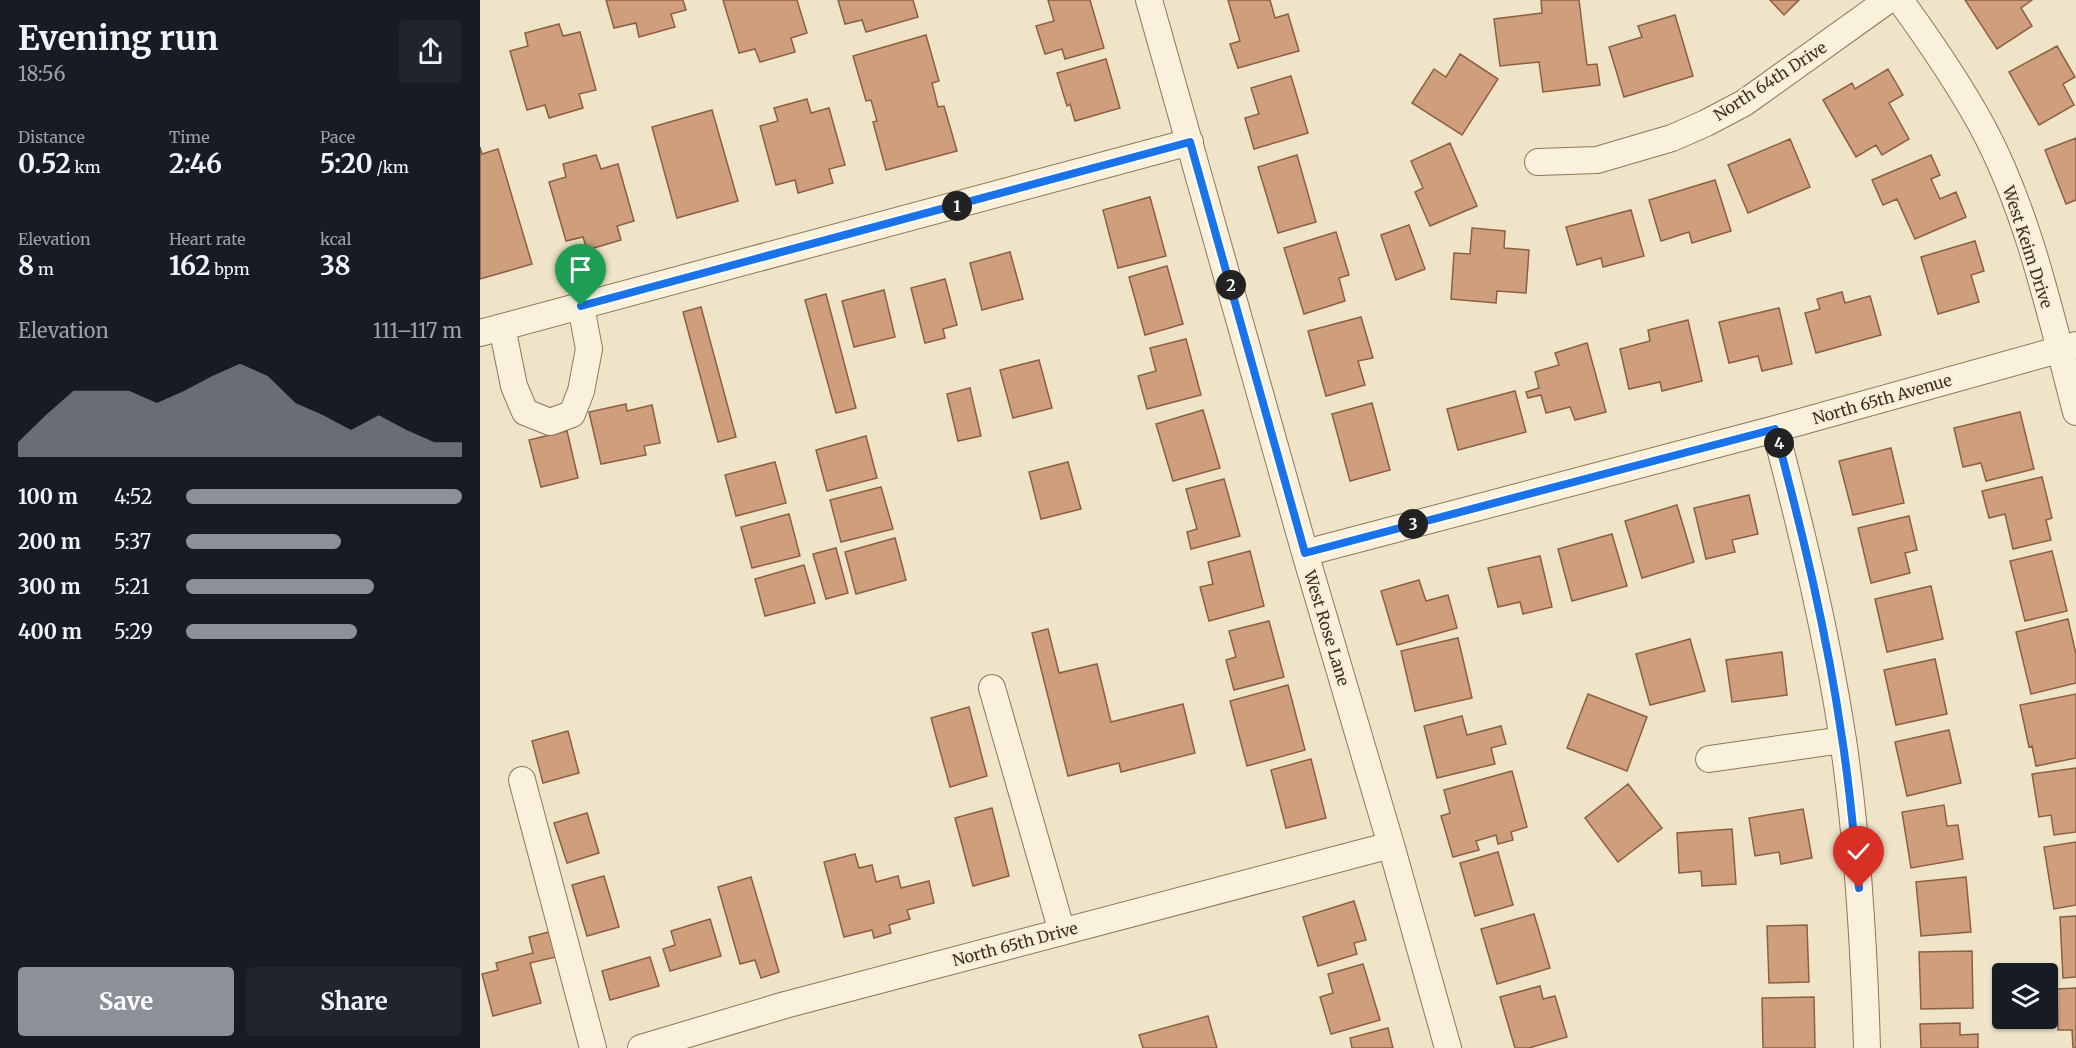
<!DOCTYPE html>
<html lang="en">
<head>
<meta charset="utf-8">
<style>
  body { margin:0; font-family:Merriweather,serif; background:#20242c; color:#f1f3f6; height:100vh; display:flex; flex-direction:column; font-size:22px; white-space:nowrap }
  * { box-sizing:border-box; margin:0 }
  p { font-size:20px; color:#9ea1a6 }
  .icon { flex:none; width:33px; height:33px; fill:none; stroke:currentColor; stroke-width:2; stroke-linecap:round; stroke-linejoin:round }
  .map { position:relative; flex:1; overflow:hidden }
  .drawer { display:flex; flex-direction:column; background:#171b24; width:480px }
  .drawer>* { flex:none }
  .fabs { position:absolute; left:1512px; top:963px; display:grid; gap:12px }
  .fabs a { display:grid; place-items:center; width:66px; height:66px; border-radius:6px; background:#171b24; box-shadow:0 2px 4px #0004; font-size:30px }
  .pin { position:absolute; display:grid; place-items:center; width:51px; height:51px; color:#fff; margin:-62px -26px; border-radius:50% 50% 50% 0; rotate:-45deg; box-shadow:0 0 6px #0007 }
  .pin .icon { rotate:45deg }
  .km { position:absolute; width:30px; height:30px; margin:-15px; border-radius:50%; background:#222; color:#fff; font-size:16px; line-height:30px; text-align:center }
  .round { display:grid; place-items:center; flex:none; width:63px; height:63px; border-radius:6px; background:#20242c }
  .summary { display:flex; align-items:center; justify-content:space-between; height:102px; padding:0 18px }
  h1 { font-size:33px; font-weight:700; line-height:45px }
  .stats { display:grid; grid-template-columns:repeat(3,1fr); gap:9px; height:102px; padding:6px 18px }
  .stats div { display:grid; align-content:center }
  .stats b { font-size:26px; font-weight:700 }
  .stats small { font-size:16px; font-weight:400 }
  .stats p { font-size:16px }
  .chart { height:168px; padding:12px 18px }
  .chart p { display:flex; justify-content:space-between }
  .chart svg { width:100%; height:108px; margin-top:6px; fill:#8c9099; opacity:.7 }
  .button { display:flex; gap:12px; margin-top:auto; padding:12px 18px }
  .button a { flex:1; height:69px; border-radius:6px; background:#8c9099; color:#fff; font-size:24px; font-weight:700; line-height:69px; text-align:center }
  .button a+a { background:#20242c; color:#f1f3f6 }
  ul { padding:0 18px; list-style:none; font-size:20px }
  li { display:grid; grid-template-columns:96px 72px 1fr; align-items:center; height:45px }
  li i { height:15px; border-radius:8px; background:#8c9099 }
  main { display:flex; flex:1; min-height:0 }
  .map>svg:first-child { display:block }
  .building { fill:#cf9f7d; stroke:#8d5f41; stroke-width:1.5 }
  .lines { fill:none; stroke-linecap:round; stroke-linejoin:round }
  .minor-casing { stroke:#8d765c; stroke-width:28 }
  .minor { stroke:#faf1dc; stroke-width:26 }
  .route-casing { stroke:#fff; stroke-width:12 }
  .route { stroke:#1a73e8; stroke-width:8 }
  .labels { text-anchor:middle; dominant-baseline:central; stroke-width:5; stroke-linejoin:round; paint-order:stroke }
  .street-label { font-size:16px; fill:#3d2e20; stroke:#f7eed8 }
</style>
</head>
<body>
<main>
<section class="drawer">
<div class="summary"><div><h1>Evening run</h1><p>18:56</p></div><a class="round"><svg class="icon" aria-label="share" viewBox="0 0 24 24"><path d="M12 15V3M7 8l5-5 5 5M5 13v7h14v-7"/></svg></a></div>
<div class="stats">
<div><p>Distance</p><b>0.52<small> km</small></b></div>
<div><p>Time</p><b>2:46</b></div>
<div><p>Pace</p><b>5:20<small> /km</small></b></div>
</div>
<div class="stats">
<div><p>Elevation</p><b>8<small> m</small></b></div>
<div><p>Heart rate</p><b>162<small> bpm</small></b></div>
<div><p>kcal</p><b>38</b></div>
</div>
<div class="chart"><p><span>Elevation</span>111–117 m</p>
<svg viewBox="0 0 160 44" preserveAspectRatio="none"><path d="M0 44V38L10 27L20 17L30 17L40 17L50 22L60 17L70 11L80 6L90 11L100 22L110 27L120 33L130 27L140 33L150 38L160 38V44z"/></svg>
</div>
<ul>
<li><b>100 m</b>4:52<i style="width:100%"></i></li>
<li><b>200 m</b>5:37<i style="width:56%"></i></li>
<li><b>300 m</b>5:21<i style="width:68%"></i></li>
<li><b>400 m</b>5:29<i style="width:62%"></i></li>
</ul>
<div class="button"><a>Save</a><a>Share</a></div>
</section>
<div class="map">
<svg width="1596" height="1048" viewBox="0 0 1596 1048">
  <rect width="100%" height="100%" fill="#f0e4c8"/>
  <path class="building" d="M126,0h77l3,10 -15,4 4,13 -36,10 -3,-14 -22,5z
    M243,0h74l10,33 -16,5 4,14 -35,10 -5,-13 -16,4z
    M358,0h75l5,17 -52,15 -4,-12 -17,4z
    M568,0h42l14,48 -39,11 -3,-10 -17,5 -9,-28 18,-5z
    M748,0h42l5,18 13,-4 11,37 -61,17 -8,-24 10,-3z
    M1061,0h38l8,65 10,-1 3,21 -57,7 -4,-30 -39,4 -6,-47 48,-6z
    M1290,0h29l-15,15z
    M1485,0h67l-11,8 11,18 -35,23z
    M1195,15l18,61 -69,21 -15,-50 33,-10 -4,-11z
    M79,24l4,12 17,-4 16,58 -17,4 4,14 -34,10 -4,-13 -18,5 -17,-59 18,-5 -3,-13z
    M446,35l13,46 -7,2 6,24 6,-1 13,45 -71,19 -13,-48 4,-1 -6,-21 -5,1 -13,-45z
    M1577,46l18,31 -12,7 11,21 -35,20 -30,-53z
    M980,54l38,25 -36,56 -50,-32 22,-34 12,8z
    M626,59l14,49 -45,13 -5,-17 -3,2 -10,-33z
    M1408,69l15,26 -14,8 20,36 -27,16 -6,-10 -20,12 -33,-57 29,-17 3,6z
    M811,76l17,57 -54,16 -9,-31 14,-4 -8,-26z
    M327,99l4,14 18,-5 16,57 -16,4 4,14 -35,10 -3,-13 -19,5 -16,-59 18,-5 -4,-13z
    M232,110l26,91 -61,17 -25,-91z
    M1596,138v62l-10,4 -21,-54z
    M1310,139l20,48 -62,26 -20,-48z
    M970,143l27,63 -47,20 -15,-34 8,-4 -12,-27z
    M0,147l2,7 16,-5 34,115 -52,15z
    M116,155l5,14 17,-5 16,57 -17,5 4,14 -34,10 -4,-13 -17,4 -17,-59 17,-5 -3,-13z
    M817,155l19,67 -38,11 -20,-66z
    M1451,155l9,20 -9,4 9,20 16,-7 10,25 -51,22 -18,-40 -14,6 -11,-25z
    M1235,180l16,51 -39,12 -3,-11 -28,9 -12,-41z
    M670,197l16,59 -48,12 -15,-58z
    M1151,210l13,46 -41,11 -2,-9 -24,7 -11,-38z
    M929,225l16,44 -29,11 -15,-45z
    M992,228l33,3 -1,17 25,2 -3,43 -29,-2 -1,12 -45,-4 3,-46 16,1z
    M856,232l13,43 -10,3 6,23 -41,13 -20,-66z
    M1495,241l9,30 -13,4 8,27 -41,12 -17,-57z
    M530,252l13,47 -41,11 -12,-47z
    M687,266l16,58 -38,11 -16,-58z
    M465,279l12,46 -14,4 2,9 -20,5 -14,-55z
    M404,290l11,47 -41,10 -12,-46z
    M1362,292l3,11 25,-7 11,39 -65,18 -11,-40 15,-4 -3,-10z
    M346,294l30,114 -20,5 -31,-113z
    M221,307l35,130 -18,5 -35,-130z
    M1299,308l13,56 -30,7 -4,-15 -29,7 -10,-41z
    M881,317l12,41 -15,3 7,24 -39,11 -18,-65z
    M1208,320l14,61 -40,10 -2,-9 -31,7 -9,-40 30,-8 -2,-11z
    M706,339l15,56 -54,14 -9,-33 18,-5 -6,-23z
    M1107,343l19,69 -31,8 -5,-13 -24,6 -5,-18 -13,3 -2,-6 13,-4 -4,-16 24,-7 -4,-12z
    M559,360l13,48 -39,10 -13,-48z
    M490,388l11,48 -23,5 -11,-47z
    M1035,391l11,41 -68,18 -11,-41z
    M892,403l18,67 -40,11 -18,-67z
    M146,404l1,7 25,-6 8,38 -16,3 2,9 -45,9 -12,-52z
    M723,410l17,58 -47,13 -17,-57z
    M1540,412l14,57 -48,12 -5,-18 -18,4 -9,-39z
    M87,431l11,47 -37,9 -12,-47z
    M386,436l11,42 -50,13 -11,-41z
    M1411,448l13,55 -51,12 -14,-54z
    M295,462l11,41 -50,13 -11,-41z
    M588,462l13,47 -40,10 -12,-47z
    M1562,477l10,41 -6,2 5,20 -38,9 -8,-35 -16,4 -7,-27z
    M744,479l16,57 -49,13 -4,-17 10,-3 -11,-40z
    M401,487l12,42 -52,13 -11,-42z
    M1269,495l9,39 -26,6 3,12 -29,7 -12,-51z
    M1197,505l17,57 -52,16 -17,-57z
    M309,514l11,42 -48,12 -11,-41z
    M1429,516l8,34 -12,3 5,20 -39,10 -13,-55z
    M1132,534l15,52 -55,15 -14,-52z
    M415,538l11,42 -50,14 -11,-42z
    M356,548l12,45 -22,6 -13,-45z
    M770,551l14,55 -55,15 -9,-34 13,-3 -5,-22z
    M1572,551l15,60 -42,10 -15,-60z
    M1060,556l12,51 -29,7 -3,-12 -22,5 -10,-39z
    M324,565l11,38 -50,13 -10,-37z
    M939,580l7,21 22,-6 9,33 -60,17 -16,-54z
    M1451,586l12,53 -56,13 -12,-53z
    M1588,619l8,35v29l-45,11 -15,-62z
    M789,621l15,56 -50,13 -8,-30 10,-3 -7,-26z
    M568,629l11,44 38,-9 14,58 72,-18 12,49 -74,19 -2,-9 -51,13 -36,-143z
    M978,638l14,60 -57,13 -14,-60z
    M1210,639l15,52 -55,14 -14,-51z
    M1302,652l5,43 -55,7 -6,-42z
    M1455,659l12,55 -51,11 -12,-55z
    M808,685l17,65 -58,16 -17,-65z
    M1108,694l59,23 -20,54 -60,-23z
    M1596,694v64l-40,8 -4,-20 -3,1 -9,-42z
    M489,707l18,69 -37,11 -19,-69z
    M982,716l5,19 34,-9 5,18 -15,4 4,16 -58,14 -13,-52z
    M1469,730l12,53 -54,13 -12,-54z
    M88,731l11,42 -36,10 -11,-42z
    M831,759l15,59 -40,10 -15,-58z
    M1596,768v64l-22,3 -3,-20 -12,2 -7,-43z
    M1032,771l15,56 -16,5 2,8 -15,4 -2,-9 -20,6 3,9 -26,7 -12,-41 9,-3 -6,-23z
    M1148,784l34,44 -44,34 -33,-44z
    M1464,805l3,21 11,-1 5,34 -52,9 -9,-56z
    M512,808l17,68 -36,10 -18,-68z
    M1323,809l9,49 -31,6 -2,-12 -24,4 -6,-38z
    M107,813l12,40 -32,10 -13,-40z
    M1252,829l4,55 -34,2 -1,-15 -22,2 -2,-40z
    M1596,842v63l-22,4 -10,-62z
    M1018,852l15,53 -38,11 -15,-53z
    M375,854l4,14 13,-3 4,17 22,-6 3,12 28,-7 5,22 -27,7 3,9 -21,6 2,8 -17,5 -2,-8 -28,7 -20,-75z
    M124,876l15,51 -32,9 -15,-51z
    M271,877l28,95 -18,6 -6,-18 -15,4 -22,-77z
    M1486,877l5,55 -50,4 -5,-54z
    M874,901l12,39 -12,3 3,11 -39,12 -15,-49z
    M1054,914l16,54 -53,16 -16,-55z
    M1596,916v61l-13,1 -3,-61z
    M230,919l11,37 -51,15 -7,-22 12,-4 -4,-14z
    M1327,925l2,57 -40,1 -2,-57z
    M73,931l7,25 -30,7 11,40 -48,13 -11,-42 16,-4 -2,-7 37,-10 -4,-16z
    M1492,951l1,57 -52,1 -2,-57z
    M170,957l9,29 -49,14 -8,-29z
    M883,964l17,56 -49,14 -11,-37 13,-4 -5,-19z
    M1060,986l3,13 12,-3 12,41 -38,11h-14l-15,-51z
    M1596,988v60h-3l-1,-18h-14l-1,-41z
    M1334,997l1,51h-52l-1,-50z
    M728,1016l9,32h-74l-4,-13z
    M1480,1023v12l18,-1v14h-57l-1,-24z
    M908,1028l5,20h-41l-2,-10z"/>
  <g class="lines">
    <defs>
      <path id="minor" d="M669,0l156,553 86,292 57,203
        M1420,0c29,40 58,82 82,126 47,87 69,191 94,286
        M1058,162l59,-2 75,-22 34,-15 38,-20 144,-103
        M22,327l12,59 11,26 25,10 22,-8 9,-23 8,-42 -8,-43
        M0,333l710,-191
        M1295,429c27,103 52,206 68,311 15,102 21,205 24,308
        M825,553l470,-124 301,-84
        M512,688l70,244
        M1229,759l134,-19
        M42,780l71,268
        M161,1048l144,-43 606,-160"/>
    </defs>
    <use href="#minor" class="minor-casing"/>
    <use href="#minor" class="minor"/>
  </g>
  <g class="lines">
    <defs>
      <path id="route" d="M101,306l609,-164 115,411 470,-124c27,102 52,204 67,309 8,50 12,100 17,150"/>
    </defs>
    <use href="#route" class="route-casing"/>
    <use href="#route" class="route"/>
  </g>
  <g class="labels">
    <g class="street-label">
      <text transform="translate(1290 81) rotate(-33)">North 64th Drive</text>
      <text transform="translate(1548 247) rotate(72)">West Keim Drive</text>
      <text transform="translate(1402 399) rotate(-16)">North 65th Avenue</text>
      <text transform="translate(847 628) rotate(73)">West Rose Lane</text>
      <text transform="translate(535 944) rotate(-15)">North 65th Drive</text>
    </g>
  </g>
</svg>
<div class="fabs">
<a><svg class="icon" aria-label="layers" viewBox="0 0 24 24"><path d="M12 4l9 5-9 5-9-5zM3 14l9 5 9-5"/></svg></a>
</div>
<div class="pin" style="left:101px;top:306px;background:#1e9e55"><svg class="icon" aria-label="arrive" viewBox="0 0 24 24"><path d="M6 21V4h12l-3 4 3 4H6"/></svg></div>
<div class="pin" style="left:1379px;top:888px;background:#d93025"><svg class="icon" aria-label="check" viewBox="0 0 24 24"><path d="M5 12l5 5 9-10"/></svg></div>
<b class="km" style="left:477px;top:206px">1</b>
<b class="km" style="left:751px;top:285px">2</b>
<b class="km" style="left:933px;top:524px">3</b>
<b class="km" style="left:1299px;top:443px">4</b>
</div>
</main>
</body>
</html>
